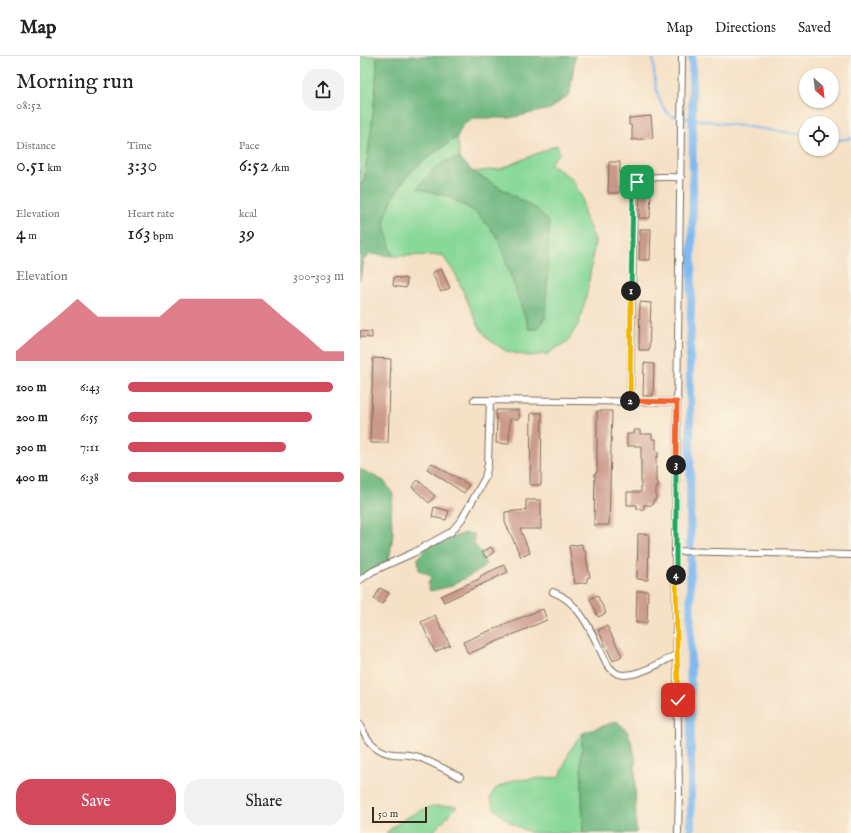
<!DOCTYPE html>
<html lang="en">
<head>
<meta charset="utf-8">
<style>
  body { margin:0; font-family:"IM FELL English",serif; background:#f2f2f2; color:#222; height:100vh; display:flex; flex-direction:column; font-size:15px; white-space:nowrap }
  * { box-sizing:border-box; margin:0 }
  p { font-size:13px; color:#767676 }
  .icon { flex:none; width:22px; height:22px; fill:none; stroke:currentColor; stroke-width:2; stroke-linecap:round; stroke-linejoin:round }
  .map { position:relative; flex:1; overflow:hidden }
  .drawer { display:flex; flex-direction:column; background:#fff; width:360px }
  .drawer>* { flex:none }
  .needle { width:26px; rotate:152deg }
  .fabs { position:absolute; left:439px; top:12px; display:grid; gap:8px }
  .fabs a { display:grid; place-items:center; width:40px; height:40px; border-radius:50%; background:#fff; box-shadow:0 1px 3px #0004; font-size:20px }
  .scale { position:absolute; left:12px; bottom:10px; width:55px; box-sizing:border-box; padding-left:4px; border:2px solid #3b2a1e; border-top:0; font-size:11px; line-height:14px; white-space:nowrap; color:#3b2a1e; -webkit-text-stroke:3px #fcf5e5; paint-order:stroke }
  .pin { position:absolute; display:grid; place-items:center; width:34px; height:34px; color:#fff; margin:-17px; border-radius:8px; box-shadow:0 2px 6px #0006 }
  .km { position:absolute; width:20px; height:20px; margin:-10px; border-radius:50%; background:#222; color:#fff; font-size:11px; line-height:20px; text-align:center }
  .round { display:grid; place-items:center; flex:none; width:42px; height:42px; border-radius:16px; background:#f2f2f2 }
  .head { display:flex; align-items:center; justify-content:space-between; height:68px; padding:0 16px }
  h1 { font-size:22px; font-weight:600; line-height:30px }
  .figures { display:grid; grid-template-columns:repeat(3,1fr); gap:6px; height:68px; padding:4px 16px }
  .figures div { display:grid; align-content:center }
  .figures b { font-size:20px; font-weight:600 }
  .figures small { font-size:11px; font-weight:400 }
  .figures p { font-size:11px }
  .chart { height:112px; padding:8px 16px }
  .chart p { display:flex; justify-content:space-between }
  .chart svg { width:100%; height:72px; margin-top:4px; fill:#d1495b; opacity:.7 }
  .cta { display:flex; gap:8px; margin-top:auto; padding:8px 16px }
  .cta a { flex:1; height:46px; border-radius:16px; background:#d1495b; color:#fff; font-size:16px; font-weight:600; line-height:46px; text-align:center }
  .cta a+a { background:#f2f2f2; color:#222 }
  ul { padding:0 16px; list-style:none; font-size:13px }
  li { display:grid; grid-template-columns:64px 48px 1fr; align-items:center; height:30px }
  li i { height:10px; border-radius:5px; background:#d1495b }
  header { display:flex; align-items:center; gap:24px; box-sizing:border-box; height:56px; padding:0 20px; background:#fff; border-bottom:1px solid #e0e0e0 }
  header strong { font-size:19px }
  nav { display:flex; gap:22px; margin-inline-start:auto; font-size:14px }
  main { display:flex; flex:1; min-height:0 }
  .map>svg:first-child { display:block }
  .green { fill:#88d898; stroke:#62815b }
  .forest { fill:#6eb880; stroke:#54714f }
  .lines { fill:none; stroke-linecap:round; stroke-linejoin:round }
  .stream { stroke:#7fbaf1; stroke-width:2 }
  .canal { stroke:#7fbaf1; stroke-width:8 }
  .building { fill:#ca998a }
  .minor-casing { stroke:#7c6a59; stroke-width:8 }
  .minor { stroke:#fff; stroke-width:6 }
  .split-1-casing { stroke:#fff; stroke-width:8 }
  .split-2-casing { stroke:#fff; stroke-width:8 }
  .split-3-casing { stroke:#fff; stroke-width:8 }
  .split-4-casing { stroke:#fff; stroke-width:8 }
  .split-5-casing { stroke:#fff; stroke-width:8 }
  .split-1 { stroke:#22a559; stroke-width:5 }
  .split-2 { stroke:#f5b400; stroke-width:5 }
  .split-3 { stroke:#f0652b; stroke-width:5 }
  .split-4 { stroke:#22a559; stroke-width:5 }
  .split-5 { stroke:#f5b400; stroke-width:5 }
</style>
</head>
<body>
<header>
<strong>Map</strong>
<nav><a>Map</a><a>Directions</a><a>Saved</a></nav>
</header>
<main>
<section class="drawer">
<div class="head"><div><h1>Morning run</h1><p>08:52</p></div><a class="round"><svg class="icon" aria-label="share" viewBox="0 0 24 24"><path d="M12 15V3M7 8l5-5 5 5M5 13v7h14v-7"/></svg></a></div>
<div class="figures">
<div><p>Distance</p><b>0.51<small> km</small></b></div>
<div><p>Time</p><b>3:30</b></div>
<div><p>Pace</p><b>6:52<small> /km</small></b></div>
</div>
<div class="figures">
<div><p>Elevation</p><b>4<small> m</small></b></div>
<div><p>Heart rate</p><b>163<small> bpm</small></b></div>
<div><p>kcal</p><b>39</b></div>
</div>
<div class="chart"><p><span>Elevation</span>300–303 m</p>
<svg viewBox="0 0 160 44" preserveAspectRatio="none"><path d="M0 44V38L10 27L20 17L30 6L40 17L50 17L60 17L70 17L80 6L90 6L100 6L110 6L120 6L130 17L140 27L150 38L160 38V44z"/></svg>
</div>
<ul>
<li><b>100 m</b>6:43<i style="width:95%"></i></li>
<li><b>200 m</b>6:55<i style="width:85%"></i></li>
<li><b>300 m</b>7:11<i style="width:73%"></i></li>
<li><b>400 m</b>6:38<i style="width:100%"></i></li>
</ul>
<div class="cta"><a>Save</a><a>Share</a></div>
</section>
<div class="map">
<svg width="491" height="777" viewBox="0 0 491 777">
  <rect width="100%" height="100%" fill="#fcf5e5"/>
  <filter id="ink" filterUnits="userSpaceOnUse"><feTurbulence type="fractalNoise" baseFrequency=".025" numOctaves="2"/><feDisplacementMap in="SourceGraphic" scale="8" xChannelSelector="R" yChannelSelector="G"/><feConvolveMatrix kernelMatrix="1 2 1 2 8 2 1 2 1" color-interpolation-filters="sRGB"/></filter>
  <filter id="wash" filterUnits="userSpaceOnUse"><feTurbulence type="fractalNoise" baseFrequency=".012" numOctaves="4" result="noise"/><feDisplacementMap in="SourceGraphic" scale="16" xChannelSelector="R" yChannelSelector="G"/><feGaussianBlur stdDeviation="0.9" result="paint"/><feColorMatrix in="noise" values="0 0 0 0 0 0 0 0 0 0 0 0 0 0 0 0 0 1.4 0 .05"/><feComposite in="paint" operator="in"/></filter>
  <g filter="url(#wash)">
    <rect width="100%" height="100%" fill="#f5e1c6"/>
    <path class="green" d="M0,0h16l1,2c-1,41 -7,82 -13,123l-4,4z
      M97,81l3,21 -16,4 -27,26 30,8 29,16 22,24 31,93h8l8,-11 2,-31 2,-64 -11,-13 -65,-38 27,-3 57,-24 3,8 -10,10 23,17 9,18 3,19 10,23 -8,54 -8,29 -11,18 -21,13 -19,2 -22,-5 -18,-12 -10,-14 -23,-52 -13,-18 -49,1c-3,-11 -9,-22 -9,-33 0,-5 3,-10 4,-14 13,-36 39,-51 69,-72z
      M223,677l-2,22 2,78h-52l-20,-10 -16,-13 -5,-12 5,-9 18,-9 47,-3 10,-27z
      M73,750h24l-25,27h-46c16,-14 27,-20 47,-27z"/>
    <path class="forest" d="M16,0h199l-5,38 -20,15 -41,9h-37l-10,8 -5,11 -26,18 -23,19 -15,23 -9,24 1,8 8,27 -22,-2 -8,6 -3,20v-95l4,-4c6,-41 12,-81 13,-123z
      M100,102l13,14 65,38 11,13 -2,64 -2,31 -8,11h-8l-32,-93 -21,-24 -29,-16 -30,-8 14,-16 13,-10z
      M0,413l24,12 9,13 -2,20 2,21 -4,25 -29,17z
      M105,477l9,1v10c6,6 8,13 12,20l-4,5 -34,18 -18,4 -2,-7 3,-7 -3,-3 -9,-4 -1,-12 9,-12z
      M257,665l11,11 7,23 1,78h-53l-2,-78 2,-22z"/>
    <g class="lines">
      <path class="stream" d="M293,0c1,18 2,49 18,60l135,19
        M472,83l8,1 11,-2"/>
      <path class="canal" d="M331,777l-1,-469 3,-173 -1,-135"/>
    </g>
    <g id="blocks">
      <path class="building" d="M291,60l2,22 -21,2v-9l-1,-6h-2v-7z
        M249,106h11l-1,31h-11z
        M280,131h11l-1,31h-11z
        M280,173h11l-1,31h-11z
        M81,213l9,19 -9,4 -9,-19z
        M34,221l13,2 -1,9 -13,-2z
        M280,246l11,1 -2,47h-10z
        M0,275l12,1v6l-12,-1z
        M13,302l18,1 -3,84h-18z
        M284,307l10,1 -1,32h-10z
        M136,354h23v9h-9l-1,25 -13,-1 1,-24h-1z
        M237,355h15l-3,114h-15l1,-52h2z
        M171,357h11l-1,72h-11z
        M274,374h6v4h12v5h4v12h2v6h-2v25h2v6h-2v12h-3v5h-9v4h-7v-4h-10v-13h14v-46h-14v-12h7z
        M72,407l21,13v-1l16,10 -5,8 -37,-24z
        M58,424l17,16 -6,7 -17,-16z
        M166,444h15v29h-21l10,24 -9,4 -16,-35v-10l21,-2z
        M74,451l15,4 -3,9 -14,-3z
        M278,478h11l-1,46 -11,-1z
        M222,488l1,6h2l5,27 -3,1v4l-12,2 -6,-38z
        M131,491l3,5 -8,6 -4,-6z
        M144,509l4,7 -64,30 -3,-6 40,-18 -1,-2z
        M20,532l9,5 -7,11 -8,-5z
        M277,535h11l-1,32h-11z
        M237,539l9,18 -8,4 -8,-18z
        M183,553l4,11 -79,34 -5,-12 54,-23z
        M75,559l15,30 -15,7 -14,-30z
        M247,570l15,30 -9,5 -15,-31z"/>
    </g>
  </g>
  <g filter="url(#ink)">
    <use href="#blocks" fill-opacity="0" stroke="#7c6a59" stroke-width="1"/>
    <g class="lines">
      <defs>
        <path id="minor" d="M114,344l203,2
          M270,345l4,-214c9,-14 32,-9 47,-10
          M315,495l176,4
          M0,524l13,-9 40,-18 38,-21 11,-13 23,-41 3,-14 2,-64
          M193,536c29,10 41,47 54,72 3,4 6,8 11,10 16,5 45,-12 59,-20
          M0,668c6,15 15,28 33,30 8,1 16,0 25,3 14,5 28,13 42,20
          M318,777l1,-41 -4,-241 7,-495"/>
      </defs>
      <use href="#minor" class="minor-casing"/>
      <use href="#minor" class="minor"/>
    </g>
  </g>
  <g class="lines" filter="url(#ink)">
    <defs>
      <path id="split-1" d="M271,235l2,-100 1,-4 3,-5"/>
      <path id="split-2" d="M270,345l1,-110"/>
      <path id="split-3" d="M270,345l47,1 -1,63"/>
      <path id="split-4" d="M316,519v-110"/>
      <path id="split-5" d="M316,519l2,125"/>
    </defs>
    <use href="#split-1" class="split-1-casing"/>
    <use href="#split-2" class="split-2-casing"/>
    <use href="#split-3" class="split-3-casing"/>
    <use href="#split-4" class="split-4-casing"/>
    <use href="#split-5" class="split-5-casing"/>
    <use href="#split-1" class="split-1"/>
    <use href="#split-2" class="split-2"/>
    <use href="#split-3" class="split-3"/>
    <use href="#split-4" class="split-4"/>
    <use href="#split-5" class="split-5"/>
  </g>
</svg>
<div class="fabs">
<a><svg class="needle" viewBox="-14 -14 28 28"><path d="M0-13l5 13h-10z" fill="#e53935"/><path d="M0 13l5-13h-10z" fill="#767676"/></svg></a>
<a><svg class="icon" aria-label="locate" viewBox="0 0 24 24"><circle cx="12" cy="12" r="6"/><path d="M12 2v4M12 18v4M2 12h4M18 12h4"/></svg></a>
</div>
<div class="scale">50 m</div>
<div class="pin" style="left:277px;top:126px;background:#1e9e55"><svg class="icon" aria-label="arrive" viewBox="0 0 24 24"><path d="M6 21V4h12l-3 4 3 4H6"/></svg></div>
<div class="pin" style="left:318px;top:644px;background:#d93025"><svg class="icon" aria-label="check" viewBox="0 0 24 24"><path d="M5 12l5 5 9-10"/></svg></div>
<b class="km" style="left:271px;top:235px">1</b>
<b class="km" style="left:270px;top:345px">2</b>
<b class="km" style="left:316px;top:409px">3</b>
<b class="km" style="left:316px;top:519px">4</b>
</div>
</main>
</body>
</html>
